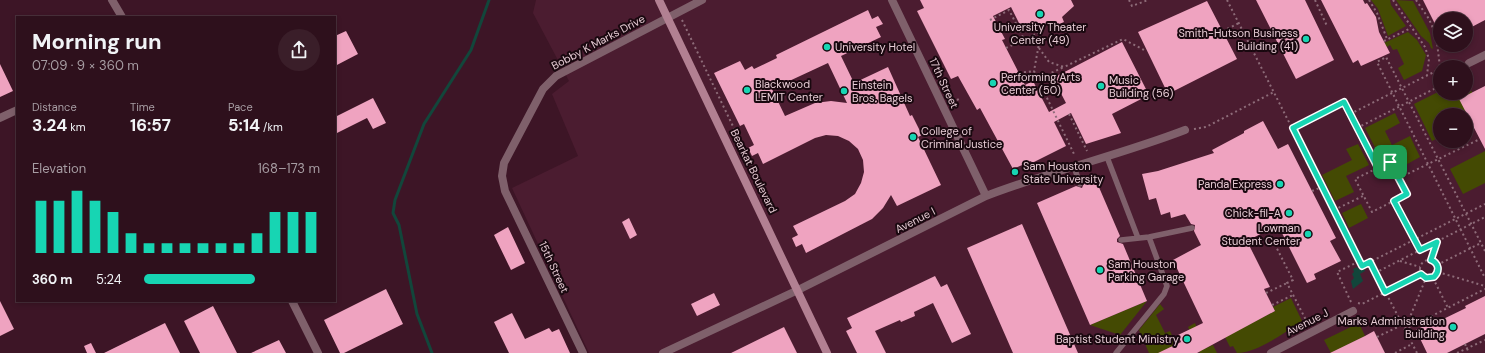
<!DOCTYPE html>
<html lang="en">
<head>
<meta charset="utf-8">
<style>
  body { margin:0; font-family:"DM Sans",sans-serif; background:#3a1e29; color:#f1f3f6; height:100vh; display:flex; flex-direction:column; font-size:15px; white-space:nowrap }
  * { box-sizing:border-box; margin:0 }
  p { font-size:13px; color:#a79da3 }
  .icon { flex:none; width:22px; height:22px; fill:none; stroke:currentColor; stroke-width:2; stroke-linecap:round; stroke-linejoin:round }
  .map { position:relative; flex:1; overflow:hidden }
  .details { position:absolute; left:16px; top:16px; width:320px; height:286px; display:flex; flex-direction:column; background:#2e101c; border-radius:0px; box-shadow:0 2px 6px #0003,0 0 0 1px #49303b }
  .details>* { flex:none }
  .buttons { position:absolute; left:1433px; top:12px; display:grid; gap:8px }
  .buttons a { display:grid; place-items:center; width:40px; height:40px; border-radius:50%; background:#2e101c; box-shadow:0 2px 6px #0003,0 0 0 1px #49303b; font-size:20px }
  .pin { position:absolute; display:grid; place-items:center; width:34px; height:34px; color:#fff; margin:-17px; border-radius:8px; box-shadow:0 2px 6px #0006 }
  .round { display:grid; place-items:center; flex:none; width:42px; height:42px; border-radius:21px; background:#3a1e29 }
  .head { display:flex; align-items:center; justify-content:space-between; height:68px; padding:0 16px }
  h1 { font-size:22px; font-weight:700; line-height:30px }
  .stats { display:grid; grid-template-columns:repeat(3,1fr); gap:6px; height:68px; padding:4px 16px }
  .stats div { display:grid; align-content:center }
  .stats b { font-size:17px; font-weight:700 }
  .stats small { font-size:11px; font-weight:400 }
  .stats p { font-size:11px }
  .chart { height:112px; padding:8px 16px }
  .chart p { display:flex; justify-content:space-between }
  .chart svg { width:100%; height:72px; margin-top:4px; stroke:#17d5b3; stroke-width:6 }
  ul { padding:0 16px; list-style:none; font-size:13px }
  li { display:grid; grid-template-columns:64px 48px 1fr; align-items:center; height:30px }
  li i { height:10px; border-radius:5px; background:#17d5b3 }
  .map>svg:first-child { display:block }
  .built { fill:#4b1c30; fill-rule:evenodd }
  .green { fill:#444a03 }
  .water { fill:#12463b }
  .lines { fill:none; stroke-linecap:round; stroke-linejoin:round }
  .stream { stroke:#12463b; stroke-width:3 }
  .building { fill:#efa3c0; fill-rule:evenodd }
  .path { stroke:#8e6c79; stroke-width:2; stroke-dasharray:2 3; stroke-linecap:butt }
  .lane { stroke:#7f606b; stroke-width:5.5 }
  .street { stroke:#7f606b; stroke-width:8 }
  .secondary { stroke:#b28092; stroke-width:8 }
  .route-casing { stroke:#fff; stroke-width:8 }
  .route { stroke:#17d5b3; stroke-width:5 }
  .poi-dot { fill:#17d5b3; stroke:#19080f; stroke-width:1.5 }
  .labels { text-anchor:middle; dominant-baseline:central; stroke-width:4; stroke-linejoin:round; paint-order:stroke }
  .poi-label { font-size:11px; fill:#e6cbd4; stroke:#19080f; text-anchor:start }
  .street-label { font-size:11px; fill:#e6cbd4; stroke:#19080f }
</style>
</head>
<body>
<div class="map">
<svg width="1485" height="353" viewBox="0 0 1485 353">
  <rect width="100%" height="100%" fill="#3d1526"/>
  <path class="built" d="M536,0h949v353h-896l-77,-165 66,-32 -26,-62 17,-13 -36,-68zM1440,19h26v26h-26zM1440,67h26v26h-26zM1440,115h26v26h-26z"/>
  <path class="green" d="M1371,0h19l1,5 15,21 -18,10 -10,-27z
    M1396,0l17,1 17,32 3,16 -2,-1 -2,-5 -8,-7z
    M1408,32l9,8 9,15 -4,16 -18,9 -6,-12 6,-4 -7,-15 -4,1 -3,-5 -3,2 -3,-4z
    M1470,75l-3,7 5,10 -1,29 -5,3v-9h-26v22l-8,4 -18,-37 26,-13v2h26v-15z
    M1395,113l5,10 -15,8 7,14 18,-9 10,21 -20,11 -8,-14 -11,5 -16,-31z
    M1358,144l11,21 -23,11 8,16 -19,9 -13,-26 30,-15 -6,-11z
    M1485,151v32l-22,11 -13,-25z
    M1361,204l7,14 -19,10 -7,-15z
    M1291,298l11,23c-17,11 -44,32 -65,32l-4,-7 -3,1 -5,-10 50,-26 -2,-4z
    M1147,301l-27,34 -30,-10z
    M1160,304l4,5 -8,6 9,18 5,-2 6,13 -3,9h-24l-10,-23z
    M1195,323l9,26 9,-4 4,8h-17l-12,-26z
    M1359,323l6,13 -34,17 -7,-13z"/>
  <path class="water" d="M1357,267l2,2 4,-2 2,4 -5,3 3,7 -10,8 -2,-8 3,-3 -2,-4 2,-2 -1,-3z"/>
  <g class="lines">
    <path class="stream" d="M432,353l-15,-39 -18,-89 -6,-12 2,-13 29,-76 47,-74 18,-50"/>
  </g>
  <path class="building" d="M920,0h151l3,6 -12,11 2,5 -14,6 -2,-4 -17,4 -2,-4 -8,3 -10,-20 -18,9 12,23 -3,1 23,45 8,-4 16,31 17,-9 -13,-25 69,-36 27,53 -37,19 9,19 -35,11 -15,-31 -17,9 12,24 -34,17 -1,-2 -18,8 -33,-61 -3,2 -19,-34 -7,3 -34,-68 7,-3z
    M1256,0h49l29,60 -38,19z
    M1321,0h42l2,4 2,-1 9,14 3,15 11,21 -29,13 -3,-6 -5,3z
    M1423,0h62v20l-19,10v-11h-26v15z
    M1207,1l30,58 -69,35 -30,-62z
    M868,10l4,9 6,-3 5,8 -7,3 5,10 -40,19 13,27 34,-16 22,49 2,-1 10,20 -4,2 23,48 -44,21 -6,-11 -8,13 -11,11 -66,34 -4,-9 -6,3 -4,-9 6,-3 -5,-9 52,-25 10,-7 6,-11 3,-11 -1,-12 -5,-11 -9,-8 -11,-5 -12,-1 -11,3 -52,26 -5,-11 -6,3 -4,-8 6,-3 -10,-21 -4,2 -26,-53 26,-12 5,9 7,-4 2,3 23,-11 -1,-3zM828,63l19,40 -16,-2 -16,2 -30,13 -13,-27z
    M346,31l12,23 -23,12v-30z
    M0,64l13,27 -13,6z
    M1485,86v63l-26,-50z
    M373,98l13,25 -13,6 -6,-11 -32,16v-17z
    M1263,121l15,28 10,-5 48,94 -6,3 11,20 -27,13 2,5 -9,4 -29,-58 -31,16 23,46 -6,2 11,22 -78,42h-39l23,-11 -3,-7 25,-12 -30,-63 28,-15 -7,-14 1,-6 -4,-1 -6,-10 -14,4 -1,-6 -9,3 -5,-17 -7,2 -7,-26 16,-3 56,-18 -2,-3 32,-17v-2z
    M1095,178l25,58 -3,3v3l6,2 24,57 -57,24 -53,-122 39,-17 6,2 2,-5z
    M629,218l8,17 -7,4 -8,-17z
    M1022,224l56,129h-65l-46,-105z
    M508,227l17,36 -14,7 -17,-35z
    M935,276l6,11 6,-3 24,50 -19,9 -19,-40 -19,9 1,4 -14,6 -1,-2 -25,11 11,22h-29l-11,-22 6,-3 -5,-10z
    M386,289l17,35 -59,29h-4l-16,-33z
    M714,293l6,12 -23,11 -6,-12z
    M1485,296v38l-38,19h-20l-11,-23 16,-8 1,2 33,-16 -1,-2z
    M0,301l14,28 -14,7z
    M213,306l24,47h-37l-16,-32z
    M512,313l13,26 24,-11 3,4 7,-3 11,24h-61l-15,-31z
    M165,323l15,30h-76z
    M784,327l13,26h-66z
    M1374,331l11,22h-55l35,-17z
    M279,340l7,13h-35z
    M91,343l5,10h-9l-3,-7z"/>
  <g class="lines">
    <path class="path" d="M1129,0l3,6 16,-6
      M1227,0l135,266 8,-4
      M1315,0l12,26
      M1369,0l8,13 10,26
      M1393,0l32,47 4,12 -2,16
      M1416,0l13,19 7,16 4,32
      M682,20l71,148
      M990,20l19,-10 15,29
      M1036,27l4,11 -6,33 40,83
      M1223,31l16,-8
      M1384,41l27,-13
      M1006,48l32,-15
      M1039,48l10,14 15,5 59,-28 23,12
      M1444,67l8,-4h9
      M1019,73l15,-2
      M1038,79l26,-12
      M957,100l2,-1
      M1069,114l18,37
      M1350,114l90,-45
      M1293,128l51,-26 33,65
      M1357,128l83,-42
      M1194,129l12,-2 68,-35
      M1390,162l17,32 -35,18 -17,-33z
      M1399,178l81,-39
      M1312,191l10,-4
      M1394,201l26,49
      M1334,210l29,-14
      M1268,231l25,49 -6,3 21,41
      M1485,251l-99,-194 -9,5 108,216
      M1420 269a9 9 0 1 1 18 0a9 9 0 1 1-18 0Z
      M1431,260l6,-18
      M1400,261l20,6
      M1437,265l44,-22
      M1438,272l47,14
      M1375,273l110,-56
      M1433,278l15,30
      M1266,293l21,-10
      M1351,302l-14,-30 23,-11
      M1358,303l4,1 59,-30
      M1272,305l21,-10
      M1405,329l21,-51
      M1404,330l81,-41
      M1377,337l25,-12
      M1465,344l4,9
      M1395,353l17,-9
      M1417,353l-47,-91 115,-58
      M1457,353l28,-13"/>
    <path class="lane" d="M1107,157l31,81
      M1074,167l6,17
      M1121,240l28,-3 43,-9
      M1116,353l48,-59 3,-8 -18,-49"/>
    <path class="street" d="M112,0l10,17
      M892,0l94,196
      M1469,63l16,-8
      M0,118l17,-8
      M292,301l26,52
      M583,353l-78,-162 -3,-15 2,-13 39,-74 13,-13 146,-76
      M663,353l135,-63 188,-94c65,-25 134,-41 199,-66
      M1271,353l82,-42"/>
    <path class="secondary" d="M659,0l168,353"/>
  </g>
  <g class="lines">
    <defs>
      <path id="route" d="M1344,102l34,66 12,-6 17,32 -13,7 26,49 17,-8 -6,18c8,3 9,11 3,17l-8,1 -5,-4 -36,18 -15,-30 -8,4 -69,-138z"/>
    </defs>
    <use href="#route" class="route-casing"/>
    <use href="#route" class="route"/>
  </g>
  <g class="poi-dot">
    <circle cx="1040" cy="14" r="4"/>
    <circle cx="1306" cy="39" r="4"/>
    <circle cx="827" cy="47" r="4"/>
    <circle cx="993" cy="83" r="4"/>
    <circle cx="1101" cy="86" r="4"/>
    <circle cx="747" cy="90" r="4"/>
    <circle cx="844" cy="91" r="4"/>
    <circle cx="913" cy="137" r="4"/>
    <circle cx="1015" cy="172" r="4"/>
    <circle cx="1280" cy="184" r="4"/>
    <circle cx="1289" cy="213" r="4"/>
    <circle cx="1308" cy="234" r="4"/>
    <circle cx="1100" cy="270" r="4"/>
    <circle cx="1453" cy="327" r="4"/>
    <circle cx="1187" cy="339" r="4"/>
  </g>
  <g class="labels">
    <g class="poi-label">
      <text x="1040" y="27" text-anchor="middle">University Theater<tspan x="1040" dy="13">Center (49)</tspan></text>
      <text x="1298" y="33" text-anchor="end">Smith-Hutson Business<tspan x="1298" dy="13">Building (41)</tspan></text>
      <text x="835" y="47">University Hotel</text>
      <text x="1001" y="77">Performing Arts<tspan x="1001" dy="13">Center (50)</tspan></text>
      <text x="1109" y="80">Music<tspan x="1109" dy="13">Building (56)</tspan></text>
      <text x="755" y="84">Blackwood<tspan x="755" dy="13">LEMIT Center</tspan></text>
      <text x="852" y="85">Einstein<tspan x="852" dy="13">Bros. Bagels</tspan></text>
      <text x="921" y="131">College of<tspan x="921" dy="13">Criminal Justice</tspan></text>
      <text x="1023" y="166">Sam Houston<tspan x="1023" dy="13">State University</tspan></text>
      <text x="1272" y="184" text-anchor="end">Panda Express</text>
      <text x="1281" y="213" text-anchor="end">Chick-fil-A</text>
      <text x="1300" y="228" text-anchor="end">Lowman<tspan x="1300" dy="13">Student Center</tspan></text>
      <text x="1108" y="264">Sam Houston<tspan x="1108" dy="13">Parking Garage</tspan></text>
      <text x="1445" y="321" text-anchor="end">Marks Administration<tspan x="1445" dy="13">Building</tspan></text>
      <text x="1179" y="339" text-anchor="end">Baptist Student Ministry</text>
    </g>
    <g class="street-label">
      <text transform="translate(598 42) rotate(-28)">Bobby K Marks Drive</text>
      <text transform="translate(944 83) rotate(65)">17th Street</text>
      <text transform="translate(754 171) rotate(64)">Bearkat Boulevard</text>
      <text transform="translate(915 220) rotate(-27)">Avenue I</text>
      <text transform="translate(554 267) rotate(65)">15th Street</text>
      <text transform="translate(1307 322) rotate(-27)">Avenue J</text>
    </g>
  </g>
</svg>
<div class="buttons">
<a><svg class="icon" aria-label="layers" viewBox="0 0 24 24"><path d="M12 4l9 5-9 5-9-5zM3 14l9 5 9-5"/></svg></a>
<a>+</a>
<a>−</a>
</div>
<div class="pin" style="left:1390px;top:162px;background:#1e9e55"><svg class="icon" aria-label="arrive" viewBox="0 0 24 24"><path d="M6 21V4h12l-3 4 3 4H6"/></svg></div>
<section class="details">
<div class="head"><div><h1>Morning run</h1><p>07:09 · 9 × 360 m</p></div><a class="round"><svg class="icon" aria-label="share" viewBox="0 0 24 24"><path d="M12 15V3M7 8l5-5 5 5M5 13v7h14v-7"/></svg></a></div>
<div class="stats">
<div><p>Distance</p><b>3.24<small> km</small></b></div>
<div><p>Time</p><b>16:57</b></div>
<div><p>Pace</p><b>5:14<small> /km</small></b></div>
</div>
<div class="chart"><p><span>Elevation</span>168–173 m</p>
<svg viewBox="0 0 160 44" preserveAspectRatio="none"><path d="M5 44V12M15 44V12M25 44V6M35 44V12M45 44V19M55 44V32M65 44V38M75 44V38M85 44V38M95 44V38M105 44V38M115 44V38M125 44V32M135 44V19M145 44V19M155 44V19"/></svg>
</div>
<ul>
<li><b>360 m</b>5:24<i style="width:63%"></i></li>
</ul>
</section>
</div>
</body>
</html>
